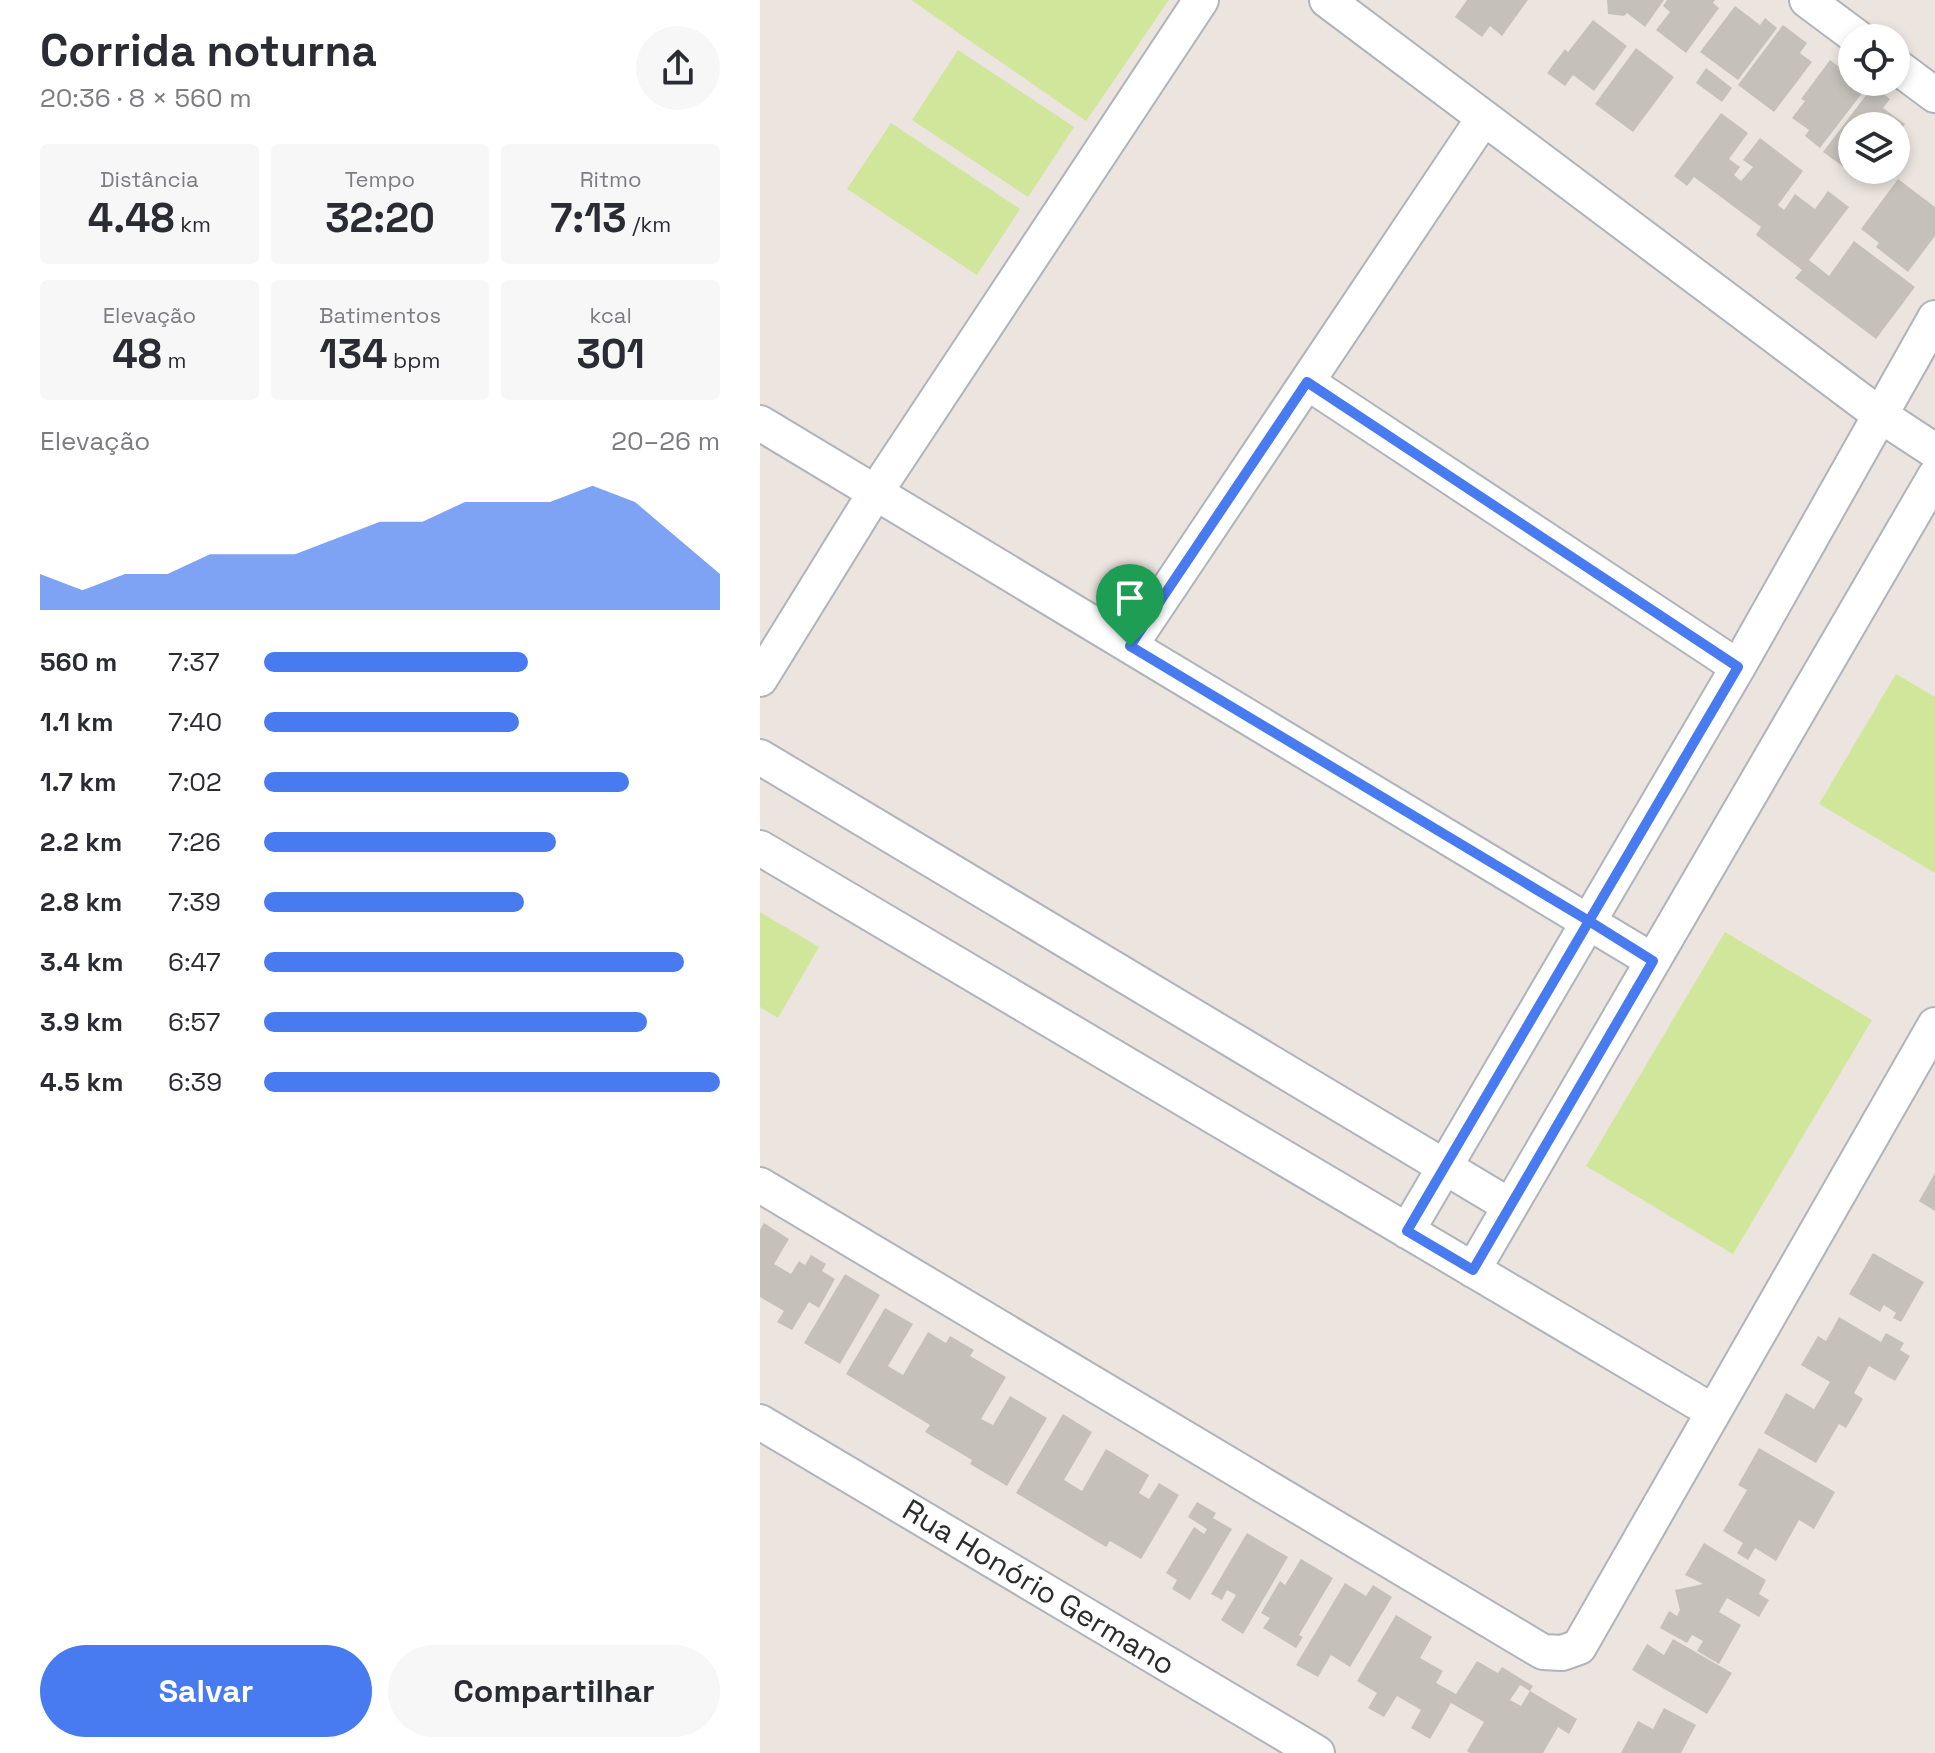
<!DOCTYPE html>
<html lang="pt">
<head>
<meta charset="utf-8">
<style>
  body { margin:0; font-family:"Space Grotesk",sans-serif; background:#f7f7f7; color:#2b2b33; height:100vh; display:flex; flex-direction:column; font-size:30px; white-space:nowrap }
  * { box-sizing:border-box; margin:0 }
  p { font-size:26px; color:#7c7c81 }
  .icon { flex:none; width:44px; height:44px; fill:none; stroke:currentColor; stroke-width:2; stroke-linecap:round; stroke-linejoin:round }
  .map { position:relative; flex:1; overflow:hidden }
  .panel { display:flex; flex-direction:column; background:#fff; width:760px }
  .panel>* { flex:none }
  .buttons { position:absolute; left:1078px; top:24px; display:grid; gap:16px }
  .buttons a { display:grid; place-items:center; width:72px; height:72px; border-radius:50%; background:#fff; box-shadow:0 4px 12px #0003; font-size:40px }
  .pin { position:absolute; display:grid; place-items:center; width:68px; height:68px; color:#fff; margin:-82px -34px; border-radius:50% 50% 50% 0; rotate:-45deg; box-shadow:0 0 8px #0007 }
  .pin .icon { rotate:45deg }
  .round { display:grid; place-items:center; flex:none; width:84px; height:84px; border-radius:42px; background:#f7f7f7 }
  .headline { display:flex; align-items:center; justify-content:space-between; height:136px; padding:0 40px }
  h1 { font-size:44px; font-weight:700; line-height:60px }
  .figures { display:grid; grid-template-columns:repeat(3,1fr); gap:12px; height:136px; padding:8px 40px }
  .figures div { display:grid; align-content:center; border-radius:8px; background:#f7f7f7; text-align:center }
  .figures b { font-size:40px; font-weight:700 }
  .figures small { font-size:22px; font-weight:400 }
  .figures p { font-size:22px }
  .chart { height:224px; padding:16px 40px }
  .chart p { display:flex; justify-content:space-between }
  .chart svg { width:100%; height:144px; margin-top:8px; fill:#487bf0; opacity:.7 }
  .action { display:flex; gap:16px; margin-top:auto; padding:16px 40px }
  .action a { flex:1; height:92px; border-radius:48px; background:#487bf0; color:#fff; font-size:32px; font-weight:700; line-height:92px; text-align:center }
  .action a+a { background:#f7f7f7; color:#2b2b33 }
  ul { padding:0 40px; list-style:none; font-size:26px }
  li { display:grid; grid-template-columns:128px 96px 1fr; align-items:center; height:60px }
  li i { height:20px; border-radius:10px; background:#487bf0 }
  main { display:flex; flex:1; min-height:0 }
  .map>svg:first-child { display:block }
  .pitch { fill:#cfe69b }
  .building { fill:#c5c0ba }
  .lines { fill:none; stroke-linecap:round; stroke-linejoin:round }
  .minor-casing { stroke:#afb3bb; stroke-width:38 }
  .minor { stroke:#fff; stroke-width:34 }
  .route-casing { stroke:#fff; stroke-width:16 }
  .route { stroke:#487bf0; stroke-width:10 }
  .labels { text-anchor:middle; dominant-baseline:central; stroke-width:6; stroke-linejoin:round; paint-order:stroke }
  .street-label { font-size:30px; fill:#2c2c2c; stroke:#fff }
</style>
</head>
<body>
<main>
<section class="panel">
<div class="headline"><div><h1>Corrida noturna</h1><p>20:36 · 8 × 560 m</p></div><a class="round"><svg class="icon" aria-label="share" viewBox="0 0 24 24"><path d="M12 15V3M7 8l5-5 5 5M5 13v7h14v-7"/></svg></a></div>
<div class="figures">
<div><p>Distância</p><b>4.48<small> km</small></b></div>
<div><p>Tempo</p><b>32:20</b></div>
<div><p>Ritmo</p><b>7:13<small> /km</small></b></div>
</div>
<div class="figures">
<div><p>Elevação</p><b>48<small> m</small></b></div>
<div><p>Batimentos</p><b>134<small> bpm</small></b></div>
<div><p>kcal</p><b>301</b></div>
</div>
<div class="chart"><p><span>Elevação</span>20–26 m</p>
<svg viewBox="0 0 160 44" preserveAspectRatio="none"><path d="M0 44V33L10 38L20 33L30 33L40 27L50 27L60 27L70 22L80 17L90 17L100 11L110 11L120 11L130 6L140 11L150 22L160 33V44z"/></svg>
</div>
<ul>
<li><b>560 m</b>7:37<i style="width:58%"></i></li>
<li><b>1.1 km</b>7:40<i style="width:56%"></i></li>
<li><b>1.7 km</b>7:02<i style="width:80%"></i></li>
<li><b>2.2 km</b>7:26<i style="width:64%"></i></li>
<li><b>2.8 km</b>7:39<i style="width:57%"></i></li>
<li><b>3.4 km</b>6:47<i style="width:92%"></i></li>
<li><b>3.9 km</b>6:57<i style="width:84%"></i></li>
<li><b>4.5 km</b>6:39<i style="width:100%"></i></li>
</ul>
<div class="action"><a>Salvar</a><a>Compartilhar</a></div>
</section>
<div class="map">
<svg width="1175" height="1753" viewBox="0 0 1175 1753">
  <rect width="100%" height="100%" fill="#ece5df"/>
  <path class="pitch" d="M151,0h258l-83,121z
    M198,50l116,77 -46,70 -116,-77z
    M131,123l129,86 -43,66 -130,-86z
    M1136,674l39,23v176l-116,-69z
    M0,912l59,35 -41,71 -18,-11z
    M965,932l147,88 -139,234 -147,-88z"/>
  <path class="building" d="M707,0h61l-26,36 -12,-10 -8,11 -27,-20z
    M847,0h57l-19,27 -18,-14 -3,3 -16,-2z
    M907,0h48l-2,3 6,5 -33,45 -30,-23 14,-18 -7,-6z
    M975,6l25,19 5,-7 12,10 -39,52 -38,-28z
    M833,20l34,26 -33,45 -21,-16 -8,11 -18,-13 18,-24 3,3z
    M1023,25l24,18 -7,10 12,9 -38,50 -36,-27z
    M876,48l38,29 -41,55 -38,-28z
    M1070,60l22,17v5h7l7,6 -46,60 -15,-12 4,-6 -17,-12 13,-17 -4,-2z
    M946,68l26,20 -10,14 -26,-19z
    M1113,86l17,13 -7,9 22,16 -9,12v-10h-44v44h19l-8,11 -40,-29z
    M961,113l27,20 -19,26 11,8 -6,8 7,6 12,-14 -10,-7 17,-22 43,33 -25,34 6,5 11,-16 20,15 13,-18 21,16 -40,53 20,16 25,-35 61,46 -39,52 -81,-61 7,-8 -46,-35 5,-8 -67,-50 -7,9 -13,-10z
    M1138,179l37,28v29l-27,36 -32,-25 3,-4 -18,-14z
    M1175,1173v38l-16,-10z
    M4,1223l25,16 -15,25 17,10 8,-13 6,4 6,-10 15,9 -4,7 13,8 -16,29 -10,-6 -17,28 -15,-8 7,-11 -24,-14v-67z
    M1113,1253l51,29 -23,40 -8,-4 3,-5 -12,-8 -4,7 -31,-18z
    M85,1274l35,21 -40,69 -36,-21z
    M125,1308l28,16 -25,42 15,9 25,-43 18,11 4,-7 24,14 -4,6 36,21 -25,42 12,6 17,-29 37,22 -40,68 -37,-22 2,-4 -47,-28 5,-7 -84,-51z
    M1079,1317l42,25 5,-9 18,10 -4,7 10,6 -15,25 -26,-15 -15,27 9,6 -17,29 -7,-4 -23,39 -52,-30 22,-40 28,16 16,-27 -29,-17 17,-29 8,5z
    M303,1414l29,18 -28,48 18,11 24,-42 43,26 -10,18 10,6 10,-16 20,12 -38,64 -31,-18 -4,6 -90,-54z
    M999,1448l76,44 -21,37 -15,-9 -23,41 -21,-13 -7,12 -11,-7 6,-10 -20,-12 24,-41 -9,-5z
    M437,1502l19,11 -3,5 19,11 -42,71 -18,-11 5,-9 -11,-7 28,-46 10,7 3,-5 -19,-12z
    M487,1533l41,24 -45,77 -22,-14 15,-25 -9,-5 -5,10 -11,-6z
    M944,1543l62,37 -7,14 10,6 -10,17 -32,-19 -8,14 22,13 -22,39 -22,-13 6,-10 -11,-6 -5,8 -27,-15 9,-17 8,5 3,-6 -5,-20 28,-6 -18,-9z
    M541,1559l32,19 -34,57 4,2 -7,11 -33,-20 7,-10 -9,-5 19,-32 5,4z
    M585,1583l21,13 7,-11 19,12 -42,70 -19,-12 -13,22 -22,-12z
    M636,1615l36,22 -12,21 23,13 -7,12 20,11 21,-33 21,12 4,-6 31,19 -3,5 -10,-6 -10,15 11,6 9,-15 47,28 -8,15 -11,-7 -15,26h-73l-3,-2 17,-29 -33,-19 -21,36 -19,-11 10,-18 -24,-14 -13,21 -16,-9 9,-15 -20,-12z
    M913,1639l59,34 -25,41 -75,-44 15,-26 17,11z
    M904,1708l32,17 -15,28h-60l17,-32 15,8z"/>
  <g class="lines">
    <defs>
      <path id="minor" d="M567,0l553,415 55,36
        M1047,0l51,38
        M1136,66l39,29
        M547,382l431,285
        M0,423l893,538
        M370,646l353,-527
        M0,679l115,-186 326,-493
        M0,757l750,449
        M0,848l952,563
        M0,1185l783,467 19,1 17,-6 356,-622
        M647,1231l331,-564 197,-349
        M713,1270l462,-794
        M0,1422l557,331"/>
    </defs>
    <use href="#minor" class="minor-casing"/>
    <use href="#minor" class="minor"/>
  </g>
  <g class="lines">
    <defs>
      <path id="route" d="M370,646l459,275 -182,310 66,39 180,-309 -64,-40 149,-254 -431,-285 -177,264"/>
    </defs>
    <use href="#route" class="route-casing"/>
    <use href="#route" class="route"/>
  </g>
  <g class="labels">
    <g class="street-label">
      <text transform="translate(279 1587) rotate(31)">Rua Honório Germano</text>
    </g>
  </g>
</svg>
<div class="buttons">
<a><svg class="icon" aria-label="locate" viewBox="0 0 24 24"><circle cx="12" cy="12" r="6"/><path d="M12 2v4M12 18v4M2 12h4M18 12h4"/></svg></a>
<a><svg class="icon" aria-label="layers" viewBox="0 0 24 24"><path d="M12 4l9 5-9 5-9-5zM3 14l9 5 9-5"/></svg></a>
</div>
<div class="pin" style="left:370px;top:646px;background:#1e9e55"><svg class="icon" aria-label="arrive" viewBox="0 0 24 24"><path d="M6 21V4h12l-3 4 3 4H6"/></svg></div>
</div>
</main>
</body>
</html>
